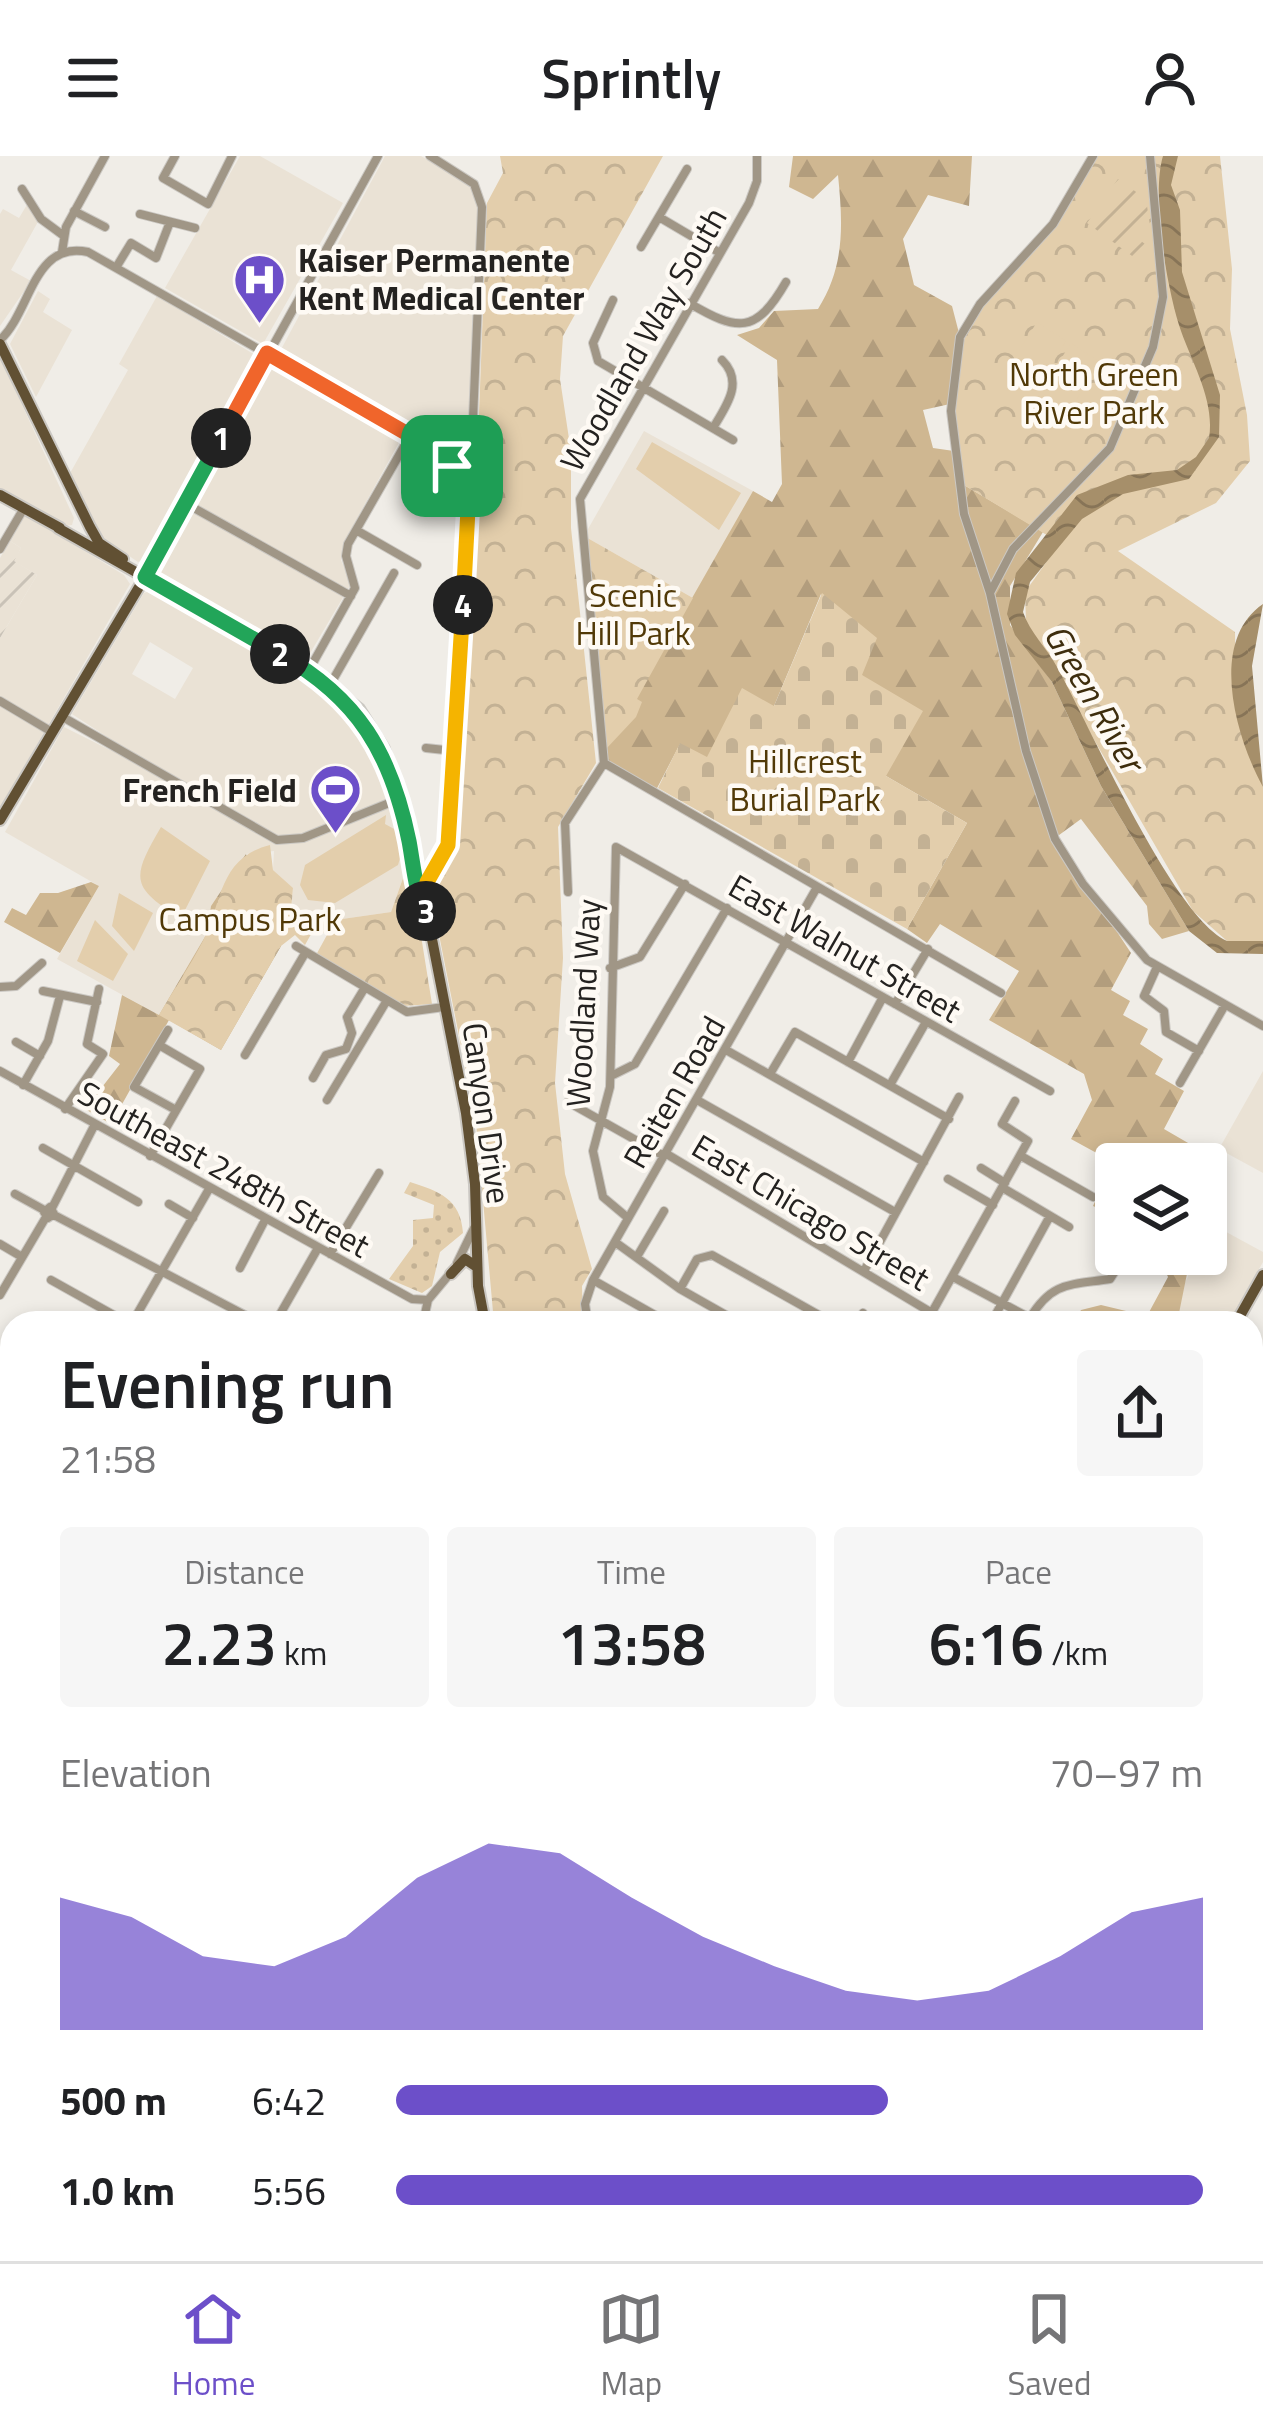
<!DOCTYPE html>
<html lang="en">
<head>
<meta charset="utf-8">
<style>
  body { margin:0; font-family:"Titillium Web",sans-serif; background:#f6f6f6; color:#202124; height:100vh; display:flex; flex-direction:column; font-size:45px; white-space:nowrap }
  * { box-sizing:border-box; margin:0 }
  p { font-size:39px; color:#757577 }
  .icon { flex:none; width:66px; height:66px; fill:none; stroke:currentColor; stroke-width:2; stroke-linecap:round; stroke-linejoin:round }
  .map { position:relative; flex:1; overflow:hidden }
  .details { position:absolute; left:0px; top:1155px; width:1263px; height:951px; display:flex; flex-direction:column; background:#fff; border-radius:36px 36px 0 0; box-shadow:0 6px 18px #0003 }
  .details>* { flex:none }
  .fabs { position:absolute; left:1095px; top:987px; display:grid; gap:24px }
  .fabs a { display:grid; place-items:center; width:132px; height:132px; border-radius:12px; background:#fff; box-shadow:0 6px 18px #0003; font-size:60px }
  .pin { position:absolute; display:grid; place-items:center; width:102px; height:102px; color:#fff; margin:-51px; border-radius:24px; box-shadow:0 6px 18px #0006 }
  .km { position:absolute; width:60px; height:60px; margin:-30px; border-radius:50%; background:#222; color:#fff; font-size:33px; line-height:60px; text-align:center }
  .round { display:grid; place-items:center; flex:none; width:126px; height:126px; border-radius:12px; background:#f6f6f6 }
  .head { display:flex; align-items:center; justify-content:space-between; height:204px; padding:0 60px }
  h1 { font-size:66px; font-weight:600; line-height:90px }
  .stats { display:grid; grid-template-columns:repeat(3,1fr); gap:18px; height:204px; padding:12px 60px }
  .stats div { display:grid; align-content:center; border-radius:12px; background:#f6f6f6; text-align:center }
  .stats b { font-size:60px; font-weight:600 }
  .stats small { font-size:33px; font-weight:400 }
  .stats p { font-size:33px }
  .chart { height:336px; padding:24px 60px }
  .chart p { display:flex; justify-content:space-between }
  .chart svg { width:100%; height:216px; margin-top:12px; fill:#6c4fc9; opacity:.7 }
  ul { padding:0 60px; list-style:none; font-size:39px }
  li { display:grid; grid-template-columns:192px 144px 1fr; align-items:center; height:90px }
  li i { height:30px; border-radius:15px; background:#6c4fc9 }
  header { display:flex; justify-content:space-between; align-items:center; height:156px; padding:0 60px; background:#fff; font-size:54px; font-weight:600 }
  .dock { display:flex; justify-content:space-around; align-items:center; height:168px; border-top:3px solid #e0e0e0; background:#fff; font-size:33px; color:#757577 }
  .dock a { display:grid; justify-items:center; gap:6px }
  .dock .on { color:#6c4fc9 }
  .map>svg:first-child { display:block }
  .built { fill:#eae2d5; fill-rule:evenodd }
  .industrial { fill:url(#industrial-furrows) }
  .grass { fill:url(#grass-dots) }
  .forest { fill:url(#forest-firs) }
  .cemetery { fill:url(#cemetery-stones) }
  .park { fill:url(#park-crowns) }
  .garden { fill:url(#garden-furrows) }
  .pitch { fill:#e3ceac }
  .water { fill:url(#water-waves) }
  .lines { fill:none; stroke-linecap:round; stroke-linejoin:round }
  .stream { stroke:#a68f6a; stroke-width:3 }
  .minor-casing { stroke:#cbc8c3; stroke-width:10 }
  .major-casing { stroke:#cbc8c3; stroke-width:14 }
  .minor { stroke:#a09686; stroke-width:8 }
  .major { stroke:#615033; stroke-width:10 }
  .rail-casing { stroke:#484643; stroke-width:8 }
  .rail { stroke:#fefaf4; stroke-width:3; stroke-dasharray:9; stroke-linecap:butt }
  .split-1-casing { stroke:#fff; stroke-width:24 }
  .split-2-casing { stroke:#fff; stroke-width:24 }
  .split-3-casing { stroke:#fff; stroke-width:24 }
  .split-4-casing { stroke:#fff; stroke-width:24 }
  .split-5-casing { stroke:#fff; stroke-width:24 }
  .split-1 { stroke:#f0652b; stroke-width:15 }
  .split-2 { stroke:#22a559; stroke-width:15 }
  .split-3 { stroke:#22a559; stroke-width:15 }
  .split-4 { stroke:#f5b400; stroke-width:15 }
  .split-5 { stroke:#f5b400; stroke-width:15 }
  .labels { text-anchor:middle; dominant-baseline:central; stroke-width:9; stroke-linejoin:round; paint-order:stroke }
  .poi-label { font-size:33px; font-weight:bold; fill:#242220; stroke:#fefaf4; text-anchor:start }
  .street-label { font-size:33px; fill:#242220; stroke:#fefaf4 }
  .park-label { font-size:33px; fill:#513907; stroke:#fefaf4 }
  .water-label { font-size:36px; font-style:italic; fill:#3e2d0d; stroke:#fefaf4 }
</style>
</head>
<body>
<header><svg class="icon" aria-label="menu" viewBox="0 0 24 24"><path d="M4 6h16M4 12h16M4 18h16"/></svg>Sprintly<svg class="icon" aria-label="person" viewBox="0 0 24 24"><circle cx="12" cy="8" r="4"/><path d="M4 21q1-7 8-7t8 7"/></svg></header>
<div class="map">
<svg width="1263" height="2105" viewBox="0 0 1263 2105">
  <defs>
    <pattern id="industrial-furrows" width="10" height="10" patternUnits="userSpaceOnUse" patternTransform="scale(3)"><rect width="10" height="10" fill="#eae2d5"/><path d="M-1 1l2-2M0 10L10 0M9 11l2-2" fill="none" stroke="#c9c2b7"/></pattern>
    <pattern id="grass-dots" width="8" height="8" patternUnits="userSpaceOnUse" patternTransform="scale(3)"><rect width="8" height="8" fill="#e3ceac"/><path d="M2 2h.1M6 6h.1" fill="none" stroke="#c3b194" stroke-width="1.8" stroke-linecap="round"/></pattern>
    <pattern id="forest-firs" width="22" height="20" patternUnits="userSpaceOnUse" patternTransform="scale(3)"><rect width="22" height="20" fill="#cfb791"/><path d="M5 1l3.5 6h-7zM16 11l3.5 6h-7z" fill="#b29d7d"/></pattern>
    <pattern id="cemetery-stones" width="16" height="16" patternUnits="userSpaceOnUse" patternTransform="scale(3)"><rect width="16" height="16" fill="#e3ceac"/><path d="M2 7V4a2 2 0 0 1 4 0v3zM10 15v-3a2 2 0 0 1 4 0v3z" fill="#c3b194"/></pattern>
    <pattern id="park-crowns" width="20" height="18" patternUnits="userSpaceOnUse" patternTransform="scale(3)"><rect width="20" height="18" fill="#e3ceac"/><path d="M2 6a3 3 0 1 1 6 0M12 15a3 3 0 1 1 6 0" fill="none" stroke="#c3b194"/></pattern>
    <pattern id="garden-furrows" width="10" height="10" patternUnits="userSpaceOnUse" patternTransform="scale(3)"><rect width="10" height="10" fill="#e3ceac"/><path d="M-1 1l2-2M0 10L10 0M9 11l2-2" fill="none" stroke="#c3b194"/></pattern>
    <pattern id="water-waves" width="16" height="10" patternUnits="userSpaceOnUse" patternTransform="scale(3)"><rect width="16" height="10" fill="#a68f6a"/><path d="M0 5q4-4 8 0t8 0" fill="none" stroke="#877457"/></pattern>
  </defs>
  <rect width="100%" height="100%" fill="#f0ede7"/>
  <path class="built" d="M240,0h20l83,47 -80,141 -98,-56z
    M385,0h36l52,31 7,21 -13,233 -13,15 -176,-101z
    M28,47l11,17 -28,50 20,11 -31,45v-112l3,-5 16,9z
    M38,135l12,8 -7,13 29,18 -36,67 -26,-53z
    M157,140l100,60 -110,202 -9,4 -38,-26 -31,-61 59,-105 -9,-6z
    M0,201l74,161 -2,7 -7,1 -65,-38z
    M271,208l130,75 -56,101 -4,20 10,24 -45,76 -103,-59 -4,6 -54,-30 91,-166 7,3z
    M644,275l109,60 -60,107 -109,-62z
    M25,359l99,60 6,9 -130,224v-170l37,-63 -24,-14 8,-13 -11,-7z
    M154,434l107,61 5,-6 84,59 32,45 31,100 -22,63 -70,10 -30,-12 2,-21 -20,-19 1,-19 -28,3 -35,52 -5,29 -47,80 -102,-56 42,-73 -94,-54 59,-105 46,23 11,-4 -49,-32 72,-121zM150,486l43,26 -18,31 -43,-25z
    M1263,915v102l-44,-24z
    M1206,1065l57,31v10l-34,61h-67l26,-46 3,-23h15z
    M1251,1908l12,7v190h-145l-14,-8 147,-3z"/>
  <path class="industrial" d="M10,385l11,7 -7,13 23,14 -37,63v-80z"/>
  <path class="grass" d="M410,1026c29,9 51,17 53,51l-23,19 -8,34 -10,7 -33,-14 24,-33v-26l20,-2 1,-13 -30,-12z"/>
  <path class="forest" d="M793,0h179l-3,50 -41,-11 -25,44 11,46 38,21 8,31 -10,67 -27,6 10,38 21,3 5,31 84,50 -33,54v39l42,57 49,104 88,145 -27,8 -13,-15 -2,-18 -66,-87 -26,19 76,115 -20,37 19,11 -7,14 25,14 -8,15 23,15 -8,15 29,17 -20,38 31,18v17h-79v52l-23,-10 20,-44 -42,-23 21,-39 -8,-26 -95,-54 30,-49 -79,-47 -13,19 -20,-14 60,-106 -81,-47 -24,-101 -41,-81 -47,112 -67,52 -27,-14 -25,48 -51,-29 2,-14 147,-258 19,11 10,-18 -5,-124 -40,-25 22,-7 15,-17 44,-2c27,-43 25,-84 20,-134l-25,24 -24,-12z
    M246,698l35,92 -60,104 -52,-30 -58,104 -26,-15 35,-45 -11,-8 13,-61 37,20 47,-80 5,-29z
    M91,726l8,4 -39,67 -56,-31 8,-14 14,7 14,-22h18z
    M1158,1098h33l-14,69h-104l8,-13 20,-5 46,11 21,-39z
    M12,2023v71h67l-4,6 7,5h-82v-49z"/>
  <path class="cemetery" d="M822,437l55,45 -15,37 61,36 -37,65 81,47 -60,106 -249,-141 22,-45 27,14 35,-69 32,18z"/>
  <path class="park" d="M500,0h163l-100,180 -3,43 11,73v76l25,235 -38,64 5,131 -8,125 10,91 27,95 -10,17 1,37h-89l-18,-201 -45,-228 22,-60 20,-289 -1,-44 -13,-35 14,-10 5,-15 9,-238 16,-30z
    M1093,0h127l12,113 -2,60 17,86 3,46 -34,42 -98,48 117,81 1,80 27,75v154h-36l-34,-30 -167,-289 -1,-30 35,-49 -101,-61 -8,-52 4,-73 16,-42 82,-91z
    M584,380l109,62 -56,101 5,3 -6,15 -30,32z
    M270,689l3,25 20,18 -2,22 30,12 70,-10 18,-51 23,143 -29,2 -87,-51 11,-20 -12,-8 -10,18 -10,-10 -14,11 -60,104 -62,-35c14,-24 31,-49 44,-74 19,-37 15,-83 67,-96z"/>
  <path class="garden" d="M1118,23l28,20 4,27 -9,15 8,6 -10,14 -52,-38z"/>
  <path class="pitch" d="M1037,166l29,19 -30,48 -29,-19z
    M1071,187l29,19 -30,48 -30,-18z
    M652,286l89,51 -22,37 -83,-61z
    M386,659l-1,9 11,6 8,15 -6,20 -63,38 -27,-3 -8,-15 5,-20z
    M161,671l49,34 -29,57c-52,-31 -49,-41 -20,-91z
    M119,737l34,20 -19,38 -22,-25z
    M95,764l33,34 -15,27 -36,-20z"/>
  <path class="water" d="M1163,0h15l-7,29 9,25 2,62 38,123 -1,42 -30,42 -66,15 -41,25 -52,63 -7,30c7,21 24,36 34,55 32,57 116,250 170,274h36v13l-46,-1 -28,-22 -88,-145 -49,-104 -37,-47 -8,-21 9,-41 61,-78 51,-20 49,-5 19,-13 13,-19c6,-37 -16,-73 -28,-107 -14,-40 -30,-135 -18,-175z
    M1263,448l-11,62 11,121c-26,-47 -56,-145 0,-183z"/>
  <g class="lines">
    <path class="stream" d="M573,2105l6,-11"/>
    <defs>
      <path id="minor" d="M175,0l-12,22 45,26 24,-48
        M430,0l44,28 8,23 -10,236 -20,22
        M1093,0l-40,68 -73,80 -20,33 -9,74 13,103 26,79 36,158 29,88 28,45 64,76 116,66
        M22,33l19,30 23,17
        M74,55l31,16
        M140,58l55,14
        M659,61l61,36
        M641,91l46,-78
        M62,96l4,-25 39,-71
        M117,110l14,-23 25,15 14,-36
        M613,144l-20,43 5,18 135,79
        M689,147c49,29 67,31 97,-21
        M0,184c31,-28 33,-100 88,-88l344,196c27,19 36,44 37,76l-20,309 -3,20 -21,37
        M713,272c14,-23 31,-46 9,-68
        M185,347l166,93
        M356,374l61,35
        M0,393l24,-41
        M145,421l233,-421
        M991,435l22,-42 97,-101 43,-101 10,-50 -13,-141
        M309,514l46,-82 -9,-32 2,-12 62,-108
        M330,529l64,-112
        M0,545l52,31
        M61,560l216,124 26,-2 96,-39
        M426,592l28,3
        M604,607l-24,-264 169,-296 8,-22v-25
        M604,607l397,230
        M568,736l-3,-69 39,-60
        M296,790l111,66 37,-5
        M1157,811l-13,29 20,15 2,21 33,19
        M610,812l30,-11 45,-73
        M0,831l16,-1 26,-23
        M43,835l54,11
        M895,848l33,-55
        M168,874l-34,57 42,23
        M16,886l24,14
        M726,894l198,112
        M245,899l59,-100
        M848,906l35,-65
        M0,915l412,228 16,1
        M770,918l25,-42 154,87
        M611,920l24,-12 92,-156
        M313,922l13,-23 20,-6 6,-16 -5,-16 17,-28
        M1180,927l45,-78
        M23,929l25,-44 12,-45
        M890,929l36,-63
        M327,944l59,-98
        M697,944l198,112
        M568,946l96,54
        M65,953l38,-55 -16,-10 12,-55
        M43,992l95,54
        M665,997l267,160
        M150,1000l50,-87 -41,-24
        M1021,1000l72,41
        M981,1012l24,15
        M948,1023l45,26
        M1003,1032l66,39
        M15,1038l29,16
        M169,1048l24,14
        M50,1051l4,7 -6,4 -4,-6z
        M52,1052l42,-82
        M54,1059l206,108
        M628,1062l-25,-21 -10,-46 17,-64 6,-240 434,244
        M615,1086l65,47 17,-30 15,-4 121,68
        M0,1088l22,13
        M330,1098l49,-81
        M638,1099l26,-44
        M457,1107l17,-35
        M240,1112l25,-48
        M864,1115l95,-174
        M953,1121l77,41c22,-37 41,-33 80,-39l16,-25
        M51,1124l77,43
        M593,1124l76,43
        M680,1133l60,34
        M0,1139l46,-78
        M132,1167l77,-134
        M275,1167l43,-75
        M423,1167l5,-23 25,-30
        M588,1167l-3,-19 8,-24 223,-391
        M857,1167l6,-10
        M926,1167l102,-182 -26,-17 13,-23
        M991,1167l59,-107
        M0,1207l12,7
        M1251,1257l12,-21
        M1251,1268l12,6
        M1251,1368l12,-22
        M0,1394l12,-21
        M0,1418l12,6
        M1251,1420l12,-21
        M0,1532l12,6
        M1251,1542l12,7
        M0,1566l12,6
        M1251,1570l12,-20
        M11,1613l1,-2
        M1251,1634l12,7
        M0,1666l12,4
        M0,1719l12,6
        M1251,1727l12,7
        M1251,1782l12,5
        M0,1811l12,7
        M1251,1812l12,-20
        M1251,1832l12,7
        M0,1885l12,-20
        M374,2094l4,11
        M446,2094l20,11
        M536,2094l5,11
        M176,2105l14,-11
        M389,2105l24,-11
        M864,2105l6,-11
        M938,2105l6,-11
        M1009,2105l6,-11
        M1083,2105l7,-11"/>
      <path id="major" d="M0,188l90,183 9,16 24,16
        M0,339l60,33
        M58,372l251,142 50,39 25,40 28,88 54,276 9,71 3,102 7,37
        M0,664l145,-243
        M451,1118l14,-15 12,8
        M1236,1167l27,-48
        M1251,1478l12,7
        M0,1489l12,7
        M1251,1901l12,8
        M1077,2094l20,11
        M735,2105l7,-11"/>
    </defs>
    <use href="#minor" class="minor-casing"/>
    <use href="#major" class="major-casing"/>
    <use href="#minor" class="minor"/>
    <use href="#major" class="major"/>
    <defs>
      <path id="rail" d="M1251,1388l12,-21
        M849,2105l6,-11"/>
    </defs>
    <use href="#rail" class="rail-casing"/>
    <use href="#rail" class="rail"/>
  </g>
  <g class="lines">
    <defs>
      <path id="split-1" d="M221,282l46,-85 165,95 20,18"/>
      <path id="split-2" d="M221,282l-76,139 135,77"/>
      <path id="split-3" d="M280,498c78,44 111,99 129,187 4,21 7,56 17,70"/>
      <path id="split-4" d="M426,755l1,-29 21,-37 15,-240"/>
      <path id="split-5" d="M452,310l16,43 -5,96"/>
    </defs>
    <use href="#split-1" class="split-1-casing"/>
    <use href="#split-2" class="split-2-casing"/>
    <use href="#split-3" class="split-3-casing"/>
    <use href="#split-4" class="split-4-casing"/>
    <use href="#split-5" class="split-5-casing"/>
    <use href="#split-1" class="split-1"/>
    <use href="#split-2" class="split-2"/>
    <use href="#split-3" class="split-3"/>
    <use href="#split-4" class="split-4"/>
    <use href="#split-5" class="split-5"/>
  </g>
  <defs>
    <symbol id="hospital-pin" viewBox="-11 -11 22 30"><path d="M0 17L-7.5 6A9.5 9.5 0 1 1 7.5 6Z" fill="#6c4fc9" stroke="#fefaf4"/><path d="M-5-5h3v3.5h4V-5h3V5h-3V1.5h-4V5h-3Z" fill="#fff"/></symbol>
    <symbol id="stadium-pin" viewBox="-11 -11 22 30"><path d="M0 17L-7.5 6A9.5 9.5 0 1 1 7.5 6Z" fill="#6c4fc9" stroke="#fefaf4"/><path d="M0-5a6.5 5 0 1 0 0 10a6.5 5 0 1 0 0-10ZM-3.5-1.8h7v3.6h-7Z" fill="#fff"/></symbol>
  </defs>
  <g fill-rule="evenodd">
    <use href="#hospital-pin" x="230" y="94" width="59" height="81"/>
    <use href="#stadium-pin" x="306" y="604" width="59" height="81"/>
  </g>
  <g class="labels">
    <g class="poi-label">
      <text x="298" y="104">Kaiser Permanente<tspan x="298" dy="38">Kent Medical Center</tspan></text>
      <text x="297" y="634" text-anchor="end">French Field</text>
    </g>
    <g class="street-label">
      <text transform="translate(643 183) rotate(-60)">Woodland Way South</text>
      <text transform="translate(845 792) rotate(30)">East Walnut Street</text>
      <text transform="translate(583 847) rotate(-87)">Woodland Way</text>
      <text transform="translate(674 936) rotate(-60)">Reiten Road</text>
      <text transform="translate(487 957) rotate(82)">Canyon Drive</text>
      <text transform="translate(224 1013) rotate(29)">Southeast 248th Street</text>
      <text transform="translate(811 1056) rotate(31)">East Chicago Street</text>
    </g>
    <g class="park-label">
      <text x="1094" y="218">North Green<tspan x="1094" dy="38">River Park</tspan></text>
      <text x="633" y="439">Scenic<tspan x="633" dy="38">Hill Park</tspan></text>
      <text x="805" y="605">Hillcrest<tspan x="805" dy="38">Burial Park</tspan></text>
      <text x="250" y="763">Campus Park</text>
    </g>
    <g class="water-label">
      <text transform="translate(1095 541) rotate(60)">Green River</text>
    </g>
  </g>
</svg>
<div class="fabs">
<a><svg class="icon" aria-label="layers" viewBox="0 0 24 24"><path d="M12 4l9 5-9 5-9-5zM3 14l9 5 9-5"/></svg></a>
</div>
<div class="pin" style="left:452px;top:310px;background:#1e9e55"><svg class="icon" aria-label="arrive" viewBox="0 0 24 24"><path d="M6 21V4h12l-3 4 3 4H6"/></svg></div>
<b class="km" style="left:221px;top:282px">1</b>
<b class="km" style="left:280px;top:498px">2</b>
<b class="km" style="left:426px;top:755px">3</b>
<b class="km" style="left:463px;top:449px">4</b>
<section class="details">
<div class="head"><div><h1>Evening run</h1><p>21:58</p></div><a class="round"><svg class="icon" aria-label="share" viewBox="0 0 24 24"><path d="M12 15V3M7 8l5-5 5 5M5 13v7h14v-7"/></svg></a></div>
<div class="stats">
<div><p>Distance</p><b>2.23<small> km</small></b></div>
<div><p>Time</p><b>13:58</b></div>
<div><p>Pace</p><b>6:16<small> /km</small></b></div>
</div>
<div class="chart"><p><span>Elevation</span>70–97 m</p>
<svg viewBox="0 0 160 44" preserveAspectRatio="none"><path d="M0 44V17L10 21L20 29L30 31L40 25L50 13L60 6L70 8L80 17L90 25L100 31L110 36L120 38L130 36L140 29L150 20L160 17V44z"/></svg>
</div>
<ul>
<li><b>500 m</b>6:42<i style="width:61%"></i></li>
<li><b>1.0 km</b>5:56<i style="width:100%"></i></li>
</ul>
</section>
</div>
<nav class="dock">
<a class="on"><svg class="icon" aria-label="home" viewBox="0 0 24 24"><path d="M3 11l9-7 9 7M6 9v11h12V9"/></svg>Home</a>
<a><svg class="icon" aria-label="map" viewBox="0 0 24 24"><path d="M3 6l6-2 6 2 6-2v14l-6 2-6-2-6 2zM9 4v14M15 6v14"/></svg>Map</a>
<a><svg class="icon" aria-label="saved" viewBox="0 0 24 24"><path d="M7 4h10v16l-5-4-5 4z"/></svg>Saved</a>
</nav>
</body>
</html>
